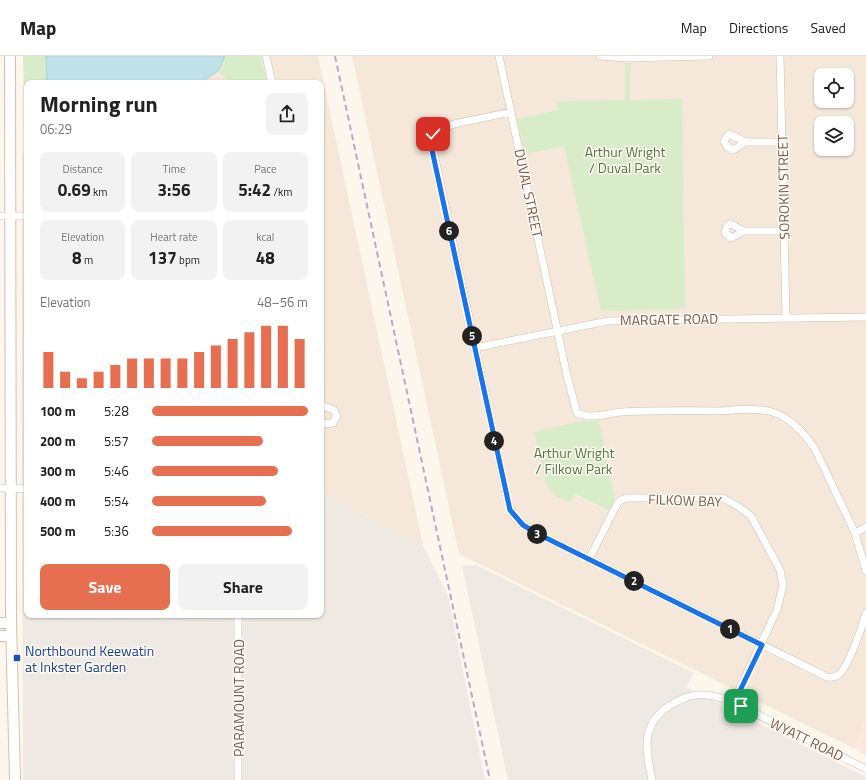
<!DOCTYPE html>
<html lang="en">
<head>
<meta charset="utf-8">
<style>
  body { margin:0; font-family:"Titillium Web",sans-serif; background:#f2f2f2; color:#222; height:100vh; display:flex; flex-direction:column; font-size:15px; white-space:nowrap }
  * { box-sizing:border-box; margin:0 }
  p { font-size:13px; color:#767676 }
  .icon { flex:none; width:22px; height:22px; fill:none; stroke:currentColor; stroke-width:2; stroke-linecap:round; stroke-linejoin:round }
  .map { position:relative; flex:1; overflow:hidden }
  .side { position:absolute; left:24px; top:24px; width:300px; height:538px; display:flex; flex-direction:column; background:#fff; border-radius:8px; box-shadow:0 1px 3px #0004 }
  .side>* { flex:none }
  .controls { position:absolute; left:814px; top:12px; display:grid; gap:8px }
  .controls a { display:grid; place-items:center; width:40px; height:40px; border-radius:8px; background:#fff; box-shadow:0 1px 3px #0004; font-size:20px }
  .pin { position:absolute; display:grid; place-items:center; width:34px; height:34px; color:#fff; margin:-17px; border-radius:8px; box-shadow:0 2px 6px #0006 }
  .km { position:absolute; width:20px; height:20px; margin:-10px; border-radius:50%; background:#222; color:#fff; font-size:11px; line-height:20px; text-align:center }
  .round { display:grid; place-items:center; flex:none; width:42px; height:42px; border-radius:8px; background:#f2f2f2 }
  .summary { display:flex; align-items:center; justify-content:space-between; height:68px; padding:0 16px }
  h1 { font-size:22px; font-weight:700; line-height:30px }
  .figures { display:grid; grid-template-columns:repeat(3,1fr); gap:6px; height:68px; padding:4px 16px }
  .figures div { display:grid; align-content:center; border-radius:8px; background:#f2f2f2; text-align:center }
  .figures b { font-size:17px; font-weight:700 }
  .figures small { font-size:11px; font-weight:400 }
  .figures p { font-size:11px }
  .chart { height:112px; padding:8px 16px }
  .chart p { display:flex; justify-content:space-between }
  .chart svg { width:100%; height:72px; margin-top:4px; stroke:#e76f51; stroke-width:6 }
  .action { display:flex; gap:8px; margin-top:auto; padding:8px 16px }
  .action a { flex:1; height:46px; border-radius:8px; background:#e76f51; color:#fff; font-size:16px; font-weight:700; line-height:46px; text-align:center }
  .action a+a { background:#f2f2f2; color:#222 }
  ul { padding:0 16px; list-style:none; font-size:13px }
  li { display:grid; grid-template-columns:64px 48px 1fr; align-items:center; height:30px }
  li i { height:10px; border-radius:5px; background:#e76f51 }
  header { display:flex; align-items:center; gap:24px; box-sizing:border-box; height:56px; padding:0 20px; background:#fff; border-bottom:1px solid #e0e0e0 }
  header strong { font-size:19px }
  nav { display:flex; gap:22px; margin-inline-start:auto; font-size:14px }
  .map>svg:first-child { display:block }
  .residential { fill:#f5e8da; fill-rule:evenodd }
  .commercial { fill:#fde8e0 }
  .industrial { fill:#efe9e4 }
  .green { fill:#d8ecc9 }
  .water { fill:#bfe3e8; stroke:#a5d3da }
  .lines { fill:none; stroke-linecap:round; stroke-linejoin:round }
  .street-casing { stroke:#d1beb0; stroke-width:8 }
  .secondary-casing { stroke:#d6c0b0; stroke-width:12 }
  .street { stroke:#fff; stroke-width:7 }
  .secondary { stroke:#fff; stroke-width:10 }
  .rail { stroke:#b9a8c9; stroke-width:2; stroke-dasharray:6 4; stroke-linecap:butt }
  .route-casing { stroke:#fff; stroke-width:8 }
  .route { stroke:#1a73e8; stroke-width:5 }
  .transit-dot { fill:#1a4fb4; stroke:#fffaf3; stroke-width:1.5 }
  .labels { text-anchor:middle; dominant-baseline:central; stroke-width:3; stroke-linejoin:round; paint-order:stroke }
  .park-label { font-size:14px; fill:#537a41; stroke:#fffaf3 }
  .street-label { font-size:14px; fill:#7a5c4d; stroke:#fffaf3 }
  .transit-label { font-size:14px; fill:#164399; stroke:#fffaf3; text-anchor:start }
</style>
</head>
<body>
<header>
<strong>Map</strong>
<nav><a>Map</a><a>Directions</a><a>Saved</a></nav>
</header>
<div class="map">
<svg width="866" height="724" viewBox="0 0 866 724">
  <rect width="100%" height="100%" fill="#fdf6ec"/>
  <path class="residential" d="M261,0h57l105,489 -102,-53v-409h-54z
    M352,0h514v665l-13,27 -394,-194zM821,19h26v26h-26zM821,67h26v26h-26zM582,365l33,78 -7,12 -34,-17 -7,-68z
    M218,15l13,12h-31z
    M27,95v187l-5,-3 1,-180z"/>
  <path class="commercial" d="M866,665v34l-13,-7z"/>
  <path class="industrial" d="M22,279l5,3v277h294v-123l102,53 25,51 37,184h-462z
    M476,509l218,108 -8,14 180,90v3h-358l-46,-214z"/>
  <path class="green" d="M23,0h23l1,27h-20v68l-4,4 2,-6z
    M225,0h36l6,27h-36l-13,-12z
    M625,7h6l-1,37 52,-1 3,210 -84,2 -37,-165 -39,8 -8,-35 41,-9 -2,-9 69,-1z
    M582,365h17l16,78 -6,12 -34,-17 -4,9 -14,-6 -10,-11 -13,-54z"/>
  <path class="water" d="M46,0h179l-7,15 -18,12h-153z"/>
  <g class="lines">
    <defs>
      <path id="street" d="M266,0l6,27
        M499,0l68,320 10,37c14,7 30,0 45,-1 32,-2 65,-1 98,-1 17,-1 38,-4 55,2 17,6 30,21 40,36l40,84 11,38
        M600,0l27,2 82,-2
        M780,0l6,261
        M511,56l-57,12 -19,7 -4,8 77,363 7,16 21,15 291,144c4,0 7,1 10,-1 11,-7 25,-49 29,-63
        M746,86l-13,8 -6,-3 -3,-6 5,-7 17,8h36
        M0,160h27
        M744,175l-13,-7 -4,2 -2,7 6,5 13,-7h39
        M474,292l134,-27 258,-4
        M321,349l13,5 3,6 -4,7 -8,1 -4,-3
        M0,432l27,1
        M855,477l11,-6
        M589,503l28,-55 4,-4 6,-2h96l16,9 12,9 29,54 3,15 -6,25 -44,93
        M238,559v165
        M652,724c-6,-29 -12,-55 17,-74 9,-5 16,-10 27,-11 28,-2 56,17 80,29 30,14 60,30 90,45"/>
      <path id="secondary" d="M10,0l1,567 4,157
        M0,567h11
        M0,580h11"/>
    </defs>
    <use href="#street" class="street-casing"/>
    <use href="#secondary" class="secondary-casing"/>
    <use href="#street" class="street"/>
    <use href="#secondary" class="secondary"/>
    <path class="rail" d="M335,0l155,724"/>
  </g>
  <g class="lines">
    <defs>
      <path id="route" d="M433,78l-2,5 1,11 78,360 13,15 13,8 226,112 -28,58 7,3"/>
    </defs>
    <use href="#route" class="route-casing"/>
    <use href="#route" class="route"/>
  </g>
  <rect class="transit-dot" x="13" y="598" width="8" height="8" rx="2"/>
  <g class="labels">
    <g class="park-label">
      <text x="625" y="95">Arthur Wright<tspan x="625" dy="16">/ Duval Park</tspan></text>
      <text x="574" y="396">Arthur Wright<tspan x="574" dy="16">/ Filkow Park</tspan></text>
    </g>
    <g class="street-label">
      <text transform="translate(783 131) rotate(-91)">SOROKIN STREET</text>
      <text transform="translate(529 137) rotate(78)">DUVAL STREET</text>
      <text transform="translate(669 263) rotate(-1)">MARGATE ROAD</text>
      <text transform="translate(685 444) rotate(2)">FILKOW BAY</text>
      <text transform="translate(238 642) rotate(-90)">PARAMOUNT ROAD</text>
      <text transform="translate(807 683) rotate(26)">WYATT ROAD</text>
    </g>
    <g class="transit-label">
      <text x="25" y="594">Northbound Keewatin<tspan x="25" dy="16">at Inkster Garden</tspan></text>
    </g>
  </g>
</svg>
<div class="controls">
<a><svg class="icon" aria-label="locate" viewBox="0 0 24 24"><circle cx="12" cy="12" r="6"/><path d="M12 2v4M12 18v4M2 12h4M18 12h4"/></svg></a>
<a><svg class="icon" aria-label="layers" viewBox="0 0 24 24"><path d="M12 4l9 5-9 5-9-5zM3 14l9 5 9-5"/></svg></a>
</div>
<div class="pin" style="left:741px;top:650px;background:#1e9e55"><svg class="icon" aria-label="arrive" viewBox="0 0 24 24"><path d="M6 21V4h12l-3 4 3 4H6"/></svg></div>
<div class="pin" style="left:433px;top:78px;background:#d93025"><svg class="icon" aria-label="check" viewBox="0 0 24 24"><path d="M5 12l5 5 9-10"/></svg></div>
<b class="km" style="left:730px;top:573px">1</b>
<b class="km" style="left:634px;top:525px">2</b>
<b class="km" style="left:537px;top:478px">3</b>
<b class="km" style="left:494px;top:385px">4</b>
<b class="km" style="left:472px;top:280px">5</b>
<b class="km" style="left:449px;top:175px">6</b>
<section class="side">
<div class="summary"><div><h1>Morning run</h1><p>06:29</p></div><a class="round"><svg class="icon" aria-label="share" viewBox="0 0 24 24"><path d="M12 15V3M7 8l5-5 5 5M5 13v7h14v-7"/></svg></a></div>
<div class="figures">
<div><p>Distance</p><b>0.69<small> km</small></b></div>
<div><p>Time</p><b>3:56</b></div>
<div><p>Pace</p><b>5:42<small> /km</small></b></div>
</div>
<div class="figures">
<div><p>Elevation</p><b>8<small> m</small></b></div>
<div><p>Heart rate</p><b>137<small> bpm</small></b></div>
<div><p>kcal</p><b>48</b></div>
</div>
<div class="chart"><p><span>Elevation</span>48–56 m</p>
<svg viewBox="0 0 160 44" preserveAspectRatio="none"><path d="M5 44V22M15 44V34M25 44V38M35 44V34M45 44V30M55 44V26M65 44V26M75 44V26M85 44V26M95 44V22M105 44V18M115 44V14M125 44V10M135 44V6M145 44V6M155 44V14"/></svg>
</div>
<ul>
<li><b>100 m</b>5:28<i style="width:100%"></i></li>
<li><b>200 m</b>5:57<i style="width:71%"></i></li>
<li><b>300 m</b>5:46<i style="width:81%"></i></li>
<li><b>400 m</b>5:54<i style="width:73%"></i></li>
<li><b>500 m</b>5:36<i style="width:90%"></i></li>
</ul>
<div class="action"><a>Save</a><a>Share</a></div>
</section>
</div>
</body>
</html>
